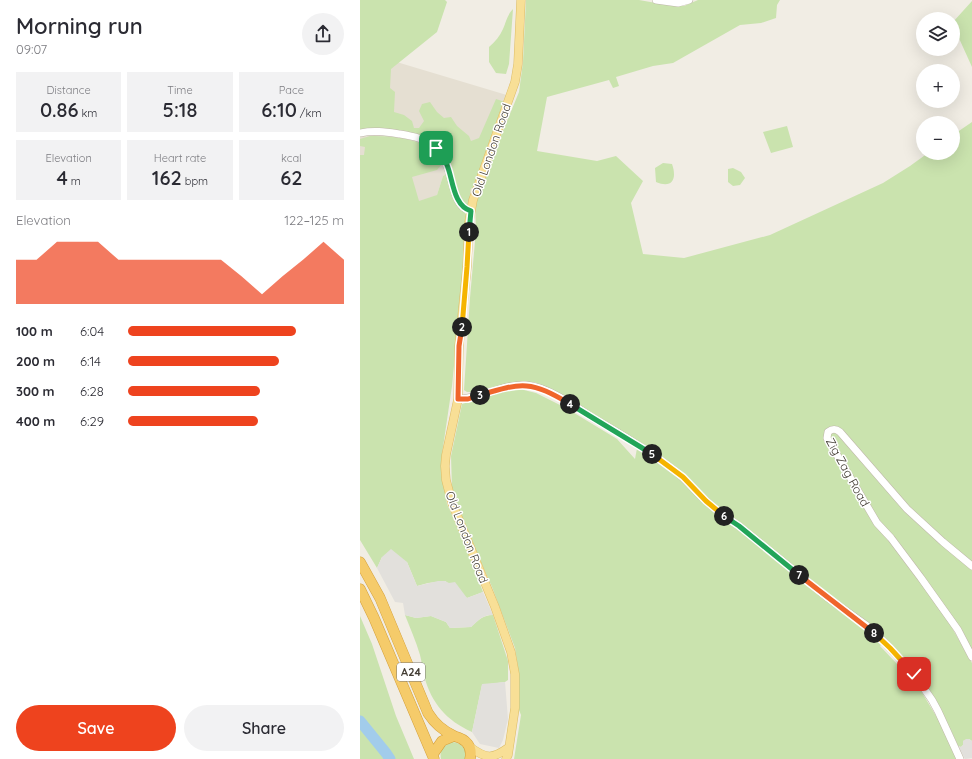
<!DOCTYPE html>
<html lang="en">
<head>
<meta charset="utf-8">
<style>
  body { margin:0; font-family:Quicksand,sans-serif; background:#f2f2f3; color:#2b2b33; height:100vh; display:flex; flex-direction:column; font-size:15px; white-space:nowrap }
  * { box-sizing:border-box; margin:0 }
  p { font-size:13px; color:#7c7c81 }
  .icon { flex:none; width:22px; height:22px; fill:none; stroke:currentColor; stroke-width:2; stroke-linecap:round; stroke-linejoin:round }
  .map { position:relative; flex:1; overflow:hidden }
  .drawer { display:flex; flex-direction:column; background:#fff; width:360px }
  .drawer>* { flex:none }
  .tools { position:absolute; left:556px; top:12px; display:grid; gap:8px }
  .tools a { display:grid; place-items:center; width:44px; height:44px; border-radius:50%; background:#fff; box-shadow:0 4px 16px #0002; font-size:20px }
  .pin { position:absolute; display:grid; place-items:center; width:34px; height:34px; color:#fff; margin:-17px; border-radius:8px; box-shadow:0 2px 6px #0006 }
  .km { position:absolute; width:20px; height:20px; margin:-10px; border-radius:50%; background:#222; color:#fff; font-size:11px; line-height:20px; text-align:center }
  .round { display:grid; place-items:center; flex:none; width:42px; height:42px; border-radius:21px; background:#f2f2f3 }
  .summary { display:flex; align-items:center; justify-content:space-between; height:68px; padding:0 16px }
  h1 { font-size:22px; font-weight:600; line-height:30px }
  .metrics { display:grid; grid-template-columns:repeat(3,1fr); gap:6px; height:68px; padding:4px 16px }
  .metrics div { display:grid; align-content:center; border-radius:0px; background:#f2f2f3; text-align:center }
  .metrics b { font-size:20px; font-weight:600 }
  .metrics small { font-size:11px; font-weight:400 }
  .metrics p { font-size:11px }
  .chart { height:112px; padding:8px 16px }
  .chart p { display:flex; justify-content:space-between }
  .chart svg { width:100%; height:72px; margin-top:4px; fill:#ee431e; opacity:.7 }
  .button { display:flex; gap:8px; margin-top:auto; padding:8px 16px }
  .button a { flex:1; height:46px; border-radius:24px; background:#ee431e; color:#fff; font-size:16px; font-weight:600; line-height:46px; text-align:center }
  .button a+a { background:#f2f2f3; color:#2b2b33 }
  ul { padding:0 16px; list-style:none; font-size:13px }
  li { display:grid; grid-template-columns:64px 48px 1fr; align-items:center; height:30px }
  li i { height:10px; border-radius:5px; background:#ee431e }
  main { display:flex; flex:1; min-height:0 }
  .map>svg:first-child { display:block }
  .residential { fill:#e5dfd2 }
  .green { fill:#cae3ae }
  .parking { fill:#e2e0dc }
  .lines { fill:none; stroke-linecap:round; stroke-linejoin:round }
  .river { stroke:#a2cceb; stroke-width:11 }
  .minor-casing { stroke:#bfb8aa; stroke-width:8 }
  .major-casing { stroke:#dcbc67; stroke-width:9 }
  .highway-casing { stroke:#d4a03b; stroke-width:11 }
  .minor { stroke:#fff; stroke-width:7 }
  .major { stroke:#f8df96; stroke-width:8 }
  .highway { stroke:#f5cb6a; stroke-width:10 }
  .split-1-casing { stroke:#fff; stroke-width:8 }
  .split-2-casing { stroke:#fff; stroke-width:8 }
  .split-3-casing { stroke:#fff; stroke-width:8 }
  .split-4-casing { stroke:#fff; stroke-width:8 }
  .split-5-casing { stroke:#fff; stroke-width:8 }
  .split-6-casing { stroke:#fff; stroke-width:8 }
  .split-7-casing { stroke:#fff; stroke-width:8 }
  .split-8-casing { stroke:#fff; stroke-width:8 }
  .split-9-casing { stroke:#fff; stroke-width:8 }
  .split-1 { stroke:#22a559; stroke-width:5 }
  .split-2 { stroke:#f5b400; stroke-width:5 }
  .split-3 { stroke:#f0652b; stroke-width:5 }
  .split-4 { stroke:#f0652b; stroke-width:5 }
  .split-5 { stroke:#22a559; stroke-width:5 }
  .split-6 { stroke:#f5b400; stroke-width:5 }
  .split-7 { stroke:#22a559; stroke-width:5 }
  .split-8 { stroke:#f0652b; stroke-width:5 }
  .split-9 { stroke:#f5b400; stroke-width:5 }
  .labels { text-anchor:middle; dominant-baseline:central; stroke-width:3; stroke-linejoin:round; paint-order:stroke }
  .shield { fill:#fff; stroke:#7b7771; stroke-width:1 }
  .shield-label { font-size:11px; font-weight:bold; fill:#433d34 }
  .street-label { font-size:12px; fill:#433d34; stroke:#fff }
</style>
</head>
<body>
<main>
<section class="drawer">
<div class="summary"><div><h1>Morning run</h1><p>09:07</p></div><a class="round"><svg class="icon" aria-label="share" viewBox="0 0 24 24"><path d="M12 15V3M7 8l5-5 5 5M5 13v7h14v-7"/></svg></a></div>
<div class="metrics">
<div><p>Distance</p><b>0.86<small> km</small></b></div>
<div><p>Time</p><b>5:18</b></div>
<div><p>Pace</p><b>6:10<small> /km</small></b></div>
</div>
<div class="metrics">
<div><p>Elevation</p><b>4<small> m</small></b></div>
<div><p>Heart rate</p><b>162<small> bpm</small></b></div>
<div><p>kcal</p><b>62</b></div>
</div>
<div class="chart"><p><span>Elevation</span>122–125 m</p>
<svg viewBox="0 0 160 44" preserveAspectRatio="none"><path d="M0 44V17L10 17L20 6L30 6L40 6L50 17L60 17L70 17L80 17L90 17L100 17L110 27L120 38L130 27L140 17L150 6L160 17V44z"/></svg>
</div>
<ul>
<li><b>100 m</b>6:04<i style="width:78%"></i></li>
<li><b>200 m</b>6:14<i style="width:70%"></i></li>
<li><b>300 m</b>6:28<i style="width:61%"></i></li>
<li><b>400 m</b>6:29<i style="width:60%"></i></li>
</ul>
<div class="button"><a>Save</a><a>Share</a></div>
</section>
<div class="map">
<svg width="612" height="759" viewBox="0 0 612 759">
  <rect width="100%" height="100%" fill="#f1ede4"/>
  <path class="residential" d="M0,46l40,17 110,33 -43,119 -8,-8 -16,-31 -6,19 -8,5 -69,18z"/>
  <path class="green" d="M0,0h85l2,2 -10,30 -46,37 -1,19 5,4 -1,20 10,3 8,6 2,7h5l5,-7 -5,-10 3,-7 8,-2 7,10 7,6 7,-1 6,9 12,10 2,5 8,-3 17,-39 9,3 -30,87 -4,-1 -3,18 -6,-3 -3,-6 -10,-37 -13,-17 -30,-12 -17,-2 -29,1z
    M166,0h113l34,6h11l14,-6h82l-3,5 -1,13 -15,5 -21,2 -67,38 -20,3 -37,11 3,9 -6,2 -4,-8 -62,17 -10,54 60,10 19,-5 27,25 -12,22 12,51 41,4 86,-23 113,-52 27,-17 18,-13h25v-18l19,-13v441l-60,-49 -3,2 63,54v81l-25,-32 25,44v78l-3,-2 -6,2v4l-2,2 -3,-1c-16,-39 -41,-77 -72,-106l-6,6 38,40 32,53 8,20h-444l7,-44 -2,-5 -1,-42 -3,-20 -23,-61 -26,-59 -14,-40 -1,-32 11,-52 54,-16 20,5 30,15 51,31 18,20 3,-16 -87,-54 -17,-7 -25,2 -38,8h-4l-3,-2 6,-92 6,-68 -1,-25 23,-62 21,-51 4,-30z
    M612,1v66l-19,-42v-3z
    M153,9l-4,55 -3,10 -10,-1 -7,-11v-15c6,-5 11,-11 14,-18 3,-7 4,-14 10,-20z
    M427,126l6,21 -22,6 -8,-21z
    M10,136c26,0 59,2 73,27l-6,7 -25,7 7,24 18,-6 6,-19 5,-2 11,33 8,8 -4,61 -11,110 -10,68v15l5,35 17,37 19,51 -16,6 -22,-17 -17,2 -11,3 -10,-24 -25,-5 -5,11 -17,-28v-385h4l1,-8 -5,-1v-7z
    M303,163l9,1c5,14 1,25 -16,18l-1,-14z
    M373,168l8,4 4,6 -5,7 -7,1 -5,-4v-13z
    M45,615l11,3 15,-2 15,6 4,6 21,-1c7,-7 12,-12 22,-12l15,46v19l-3,2 -23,3 -10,47c-26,-12 -40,-28 -48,-56 -2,-7 -2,-14 -4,-21 -4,-14 -10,-27 -15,-40z
    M0,616l12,28 24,72 18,43h-54z
    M92,742c11,1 14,7 15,17h-26c-2,-10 3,-13 11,-17z"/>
  <path class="parking" d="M31,549l16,13 10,24 21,-5h7l4,2 6,-1 12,16 16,-6 10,23h-5l-7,3 -10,9 -21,1 -4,-6 -15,-6 -15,2 -11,-3 -2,-12 -8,-1 -18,-34 5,-11z
    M145,682l3,37 -5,21 -4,8 -19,-4 -8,-12 10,-48z
    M606,739h3l3,2v17l-7,1 -7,-13 3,1 2,-2v-4z"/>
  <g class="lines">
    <path class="river" d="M0,721l26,32 4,6"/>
    <defs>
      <path id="minor" d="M296,0l22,3 11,-3
        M0,133c14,-3 26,-1 40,1 13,2 27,5 37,15 16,16 13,46 26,58 2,2 6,3 8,4
        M98,399c23,0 44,-15 68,-14 22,2 49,21 67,33 28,16 56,33 82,53 11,8 20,20 30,29 11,10 22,18 34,26l89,72 38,27 24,23 24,26 18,26 6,11 22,48
        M612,566l-29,-24 -36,-33 -67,-77c-5,-4 -8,-3 -12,0l-1,6 50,85 14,15 30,40 37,52 14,27"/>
      <path id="major" d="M110,747c16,12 23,12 38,1
        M146,759l2,-4 7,-47v-34l-4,-22 -16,-45 -43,-104 -6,-23 -1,-14 1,-11 12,-56 1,-53 8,-79 2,-45 4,-22 42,-118 3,-18 3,-64"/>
      <path id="highway" d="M0,562l20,36 48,115c7,11 14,17 26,23
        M0,589l14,29 60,141
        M73,754l9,-13 12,-5c12,3 19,10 16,23"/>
    </defs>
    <use href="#minor" class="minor-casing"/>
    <use href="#major" class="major-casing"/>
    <use href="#highway" class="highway-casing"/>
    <use href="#minor" class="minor"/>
    <use href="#major" class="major"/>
    <use href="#highway" class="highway"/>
  </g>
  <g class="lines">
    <defs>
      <path id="split-1" d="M76,148c4,5 8,11 11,17 6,14 6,41 24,46l-2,21"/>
      <path id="split-2" d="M102,327l5,-60 2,-35"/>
      <path id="split-3" d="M102,327l-3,19 -1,53h10l12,-4"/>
      <path id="split-4" d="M120,395c43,-13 51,-14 90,9"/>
      <path id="split-5" d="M210,404l82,50"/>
      <path id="split-6" d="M292,454l31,23 23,24 18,15"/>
      <path id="split-7" d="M364,516l15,10 60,49"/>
      <path id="split-8" d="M439,575l75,58"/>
      <path id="split-9" d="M514,633l16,15 24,26"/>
    </defs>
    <use href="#split-1" class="split-1-casing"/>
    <use href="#split-2" class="split-2-casing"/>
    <use href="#split-3" class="split-3-casing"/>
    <use href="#split-4" class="split-4-casing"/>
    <use href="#split-5" class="split-5-casing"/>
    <use href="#split-6" class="split-6-casing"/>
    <use href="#split-7" class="split-7-casing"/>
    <use href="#split-8" class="split-8-casing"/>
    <use href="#split-9" class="split-9-casing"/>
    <use href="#split-1" class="split-1"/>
    <use href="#split-2" class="split-2"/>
    <use href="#split-3" class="split-3"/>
    <use href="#split-4" class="split-4"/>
    <use href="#split-5" class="split-5"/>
    <use href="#split-6" class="split-6"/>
    <use href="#split-7" class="split-7"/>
    <use href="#split-8" class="split-8"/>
    <use href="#split-9" class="split-9"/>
  </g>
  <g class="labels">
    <rect class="shield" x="37" y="663" width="28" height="18" rx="3"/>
    <g class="shield-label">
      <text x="51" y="672">A24</text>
    </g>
    <g class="street-label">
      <text transform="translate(131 150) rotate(-71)">Old London Road</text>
      <text transform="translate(488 472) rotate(61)">Zig Zag Road</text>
      <text transform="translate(107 537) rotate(69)">Old London Road</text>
    </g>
  </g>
</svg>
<div class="tools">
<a><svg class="icon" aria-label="layers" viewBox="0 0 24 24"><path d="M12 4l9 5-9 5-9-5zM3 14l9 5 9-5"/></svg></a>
<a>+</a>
<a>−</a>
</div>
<div class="pin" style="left:76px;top:148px;background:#1e9e55"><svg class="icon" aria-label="arrive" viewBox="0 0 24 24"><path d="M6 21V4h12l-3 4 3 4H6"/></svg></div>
<div class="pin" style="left:554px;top:674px;background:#d93025"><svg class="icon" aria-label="check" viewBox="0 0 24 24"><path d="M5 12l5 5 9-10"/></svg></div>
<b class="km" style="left:109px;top:232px">1</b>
<b class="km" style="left:102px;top:327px">2</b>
<b class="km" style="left:120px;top:395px">3</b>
<b class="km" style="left:210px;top:404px">4</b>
<b class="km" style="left:292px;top:454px">5</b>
<b class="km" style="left:364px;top:516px">6</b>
<b class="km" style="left:439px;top:575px">7</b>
<b class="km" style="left:514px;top:633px">8</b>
</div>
</main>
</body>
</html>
